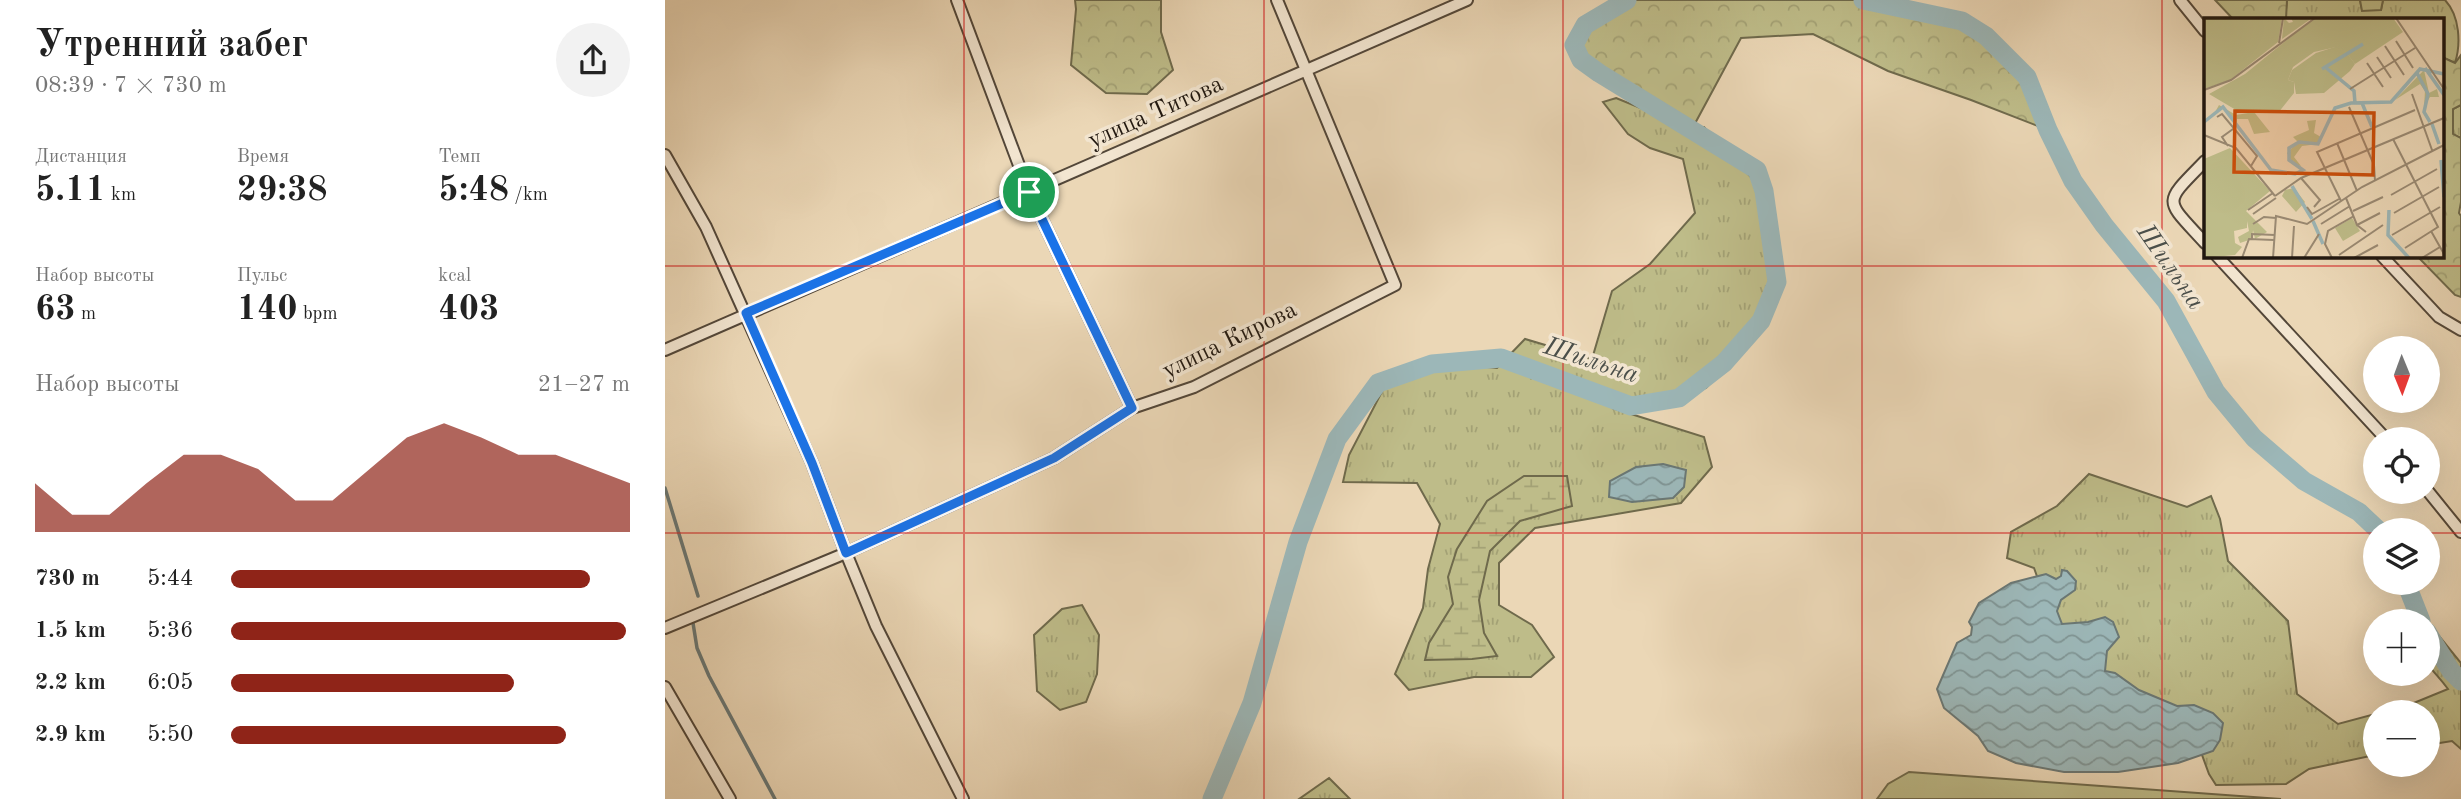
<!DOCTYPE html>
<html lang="ru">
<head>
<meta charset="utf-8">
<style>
  body { margin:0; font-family:"Old Standard TT",serif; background:#f2f2f2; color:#222; height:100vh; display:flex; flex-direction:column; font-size:26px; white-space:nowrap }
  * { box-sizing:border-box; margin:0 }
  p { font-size:23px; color:#767676 }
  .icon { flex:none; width:38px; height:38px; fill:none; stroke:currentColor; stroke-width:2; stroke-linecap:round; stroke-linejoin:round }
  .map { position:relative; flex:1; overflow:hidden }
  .sheet { display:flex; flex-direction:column; background:#fff; width:665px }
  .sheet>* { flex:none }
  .needle { width:46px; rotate:179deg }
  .fabs { position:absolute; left:1698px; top:336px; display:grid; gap:14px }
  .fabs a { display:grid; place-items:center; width:77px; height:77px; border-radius:50%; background:#fff; box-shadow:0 7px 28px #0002; font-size:35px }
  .pin { position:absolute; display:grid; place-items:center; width:60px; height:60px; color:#fff; margin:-30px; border:4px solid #fff; border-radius:50%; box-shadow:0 2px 7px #0007 }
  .round { display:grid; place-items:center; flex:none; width:74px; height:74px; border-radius:37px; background:#f2f2f2 }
  .overview { display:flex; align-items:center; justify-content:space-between; height:119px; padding:0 35px }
  h1 { font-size:38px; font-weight:700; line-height:52px }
  .stats { display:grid; grid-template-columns:repeat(3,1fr); gap:10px; height:119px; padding:7px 35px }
  .stats div { display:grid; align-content:center }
  .stats b { font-size:35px; font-weight:700 }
  .stats small { font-size:19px; font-weight:400 }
  .stats p { font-size:19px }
  .chart { height:196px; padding:14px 35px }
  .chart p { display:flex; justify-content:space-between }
  .chart svg { width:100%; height:126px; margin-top:7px; fill:#8f2418; opacity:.7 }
  ul { padding:0 35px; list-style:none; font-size:23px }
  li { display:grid; grid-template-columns:112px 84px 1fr; align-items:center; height:52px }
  li i { height:18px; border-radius:9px; background:#8f2418 }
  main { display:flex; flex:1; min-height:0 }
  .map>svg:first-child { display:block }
  .grass { fill:url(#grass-tufts); stroke:#6f6a4c; stroke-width:2 }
  .forest { fill:url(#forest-crowns); stroke:#6f6a4c; stroke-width:2 }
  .wetland { fill:url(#wetland-marsh); stroke:#6f6a4c; stroke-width:2 }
  .garden { fill:#bebc89; stroke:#6f6a4c; stroke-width:2 }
  .water { fill:url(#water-waves); stroke:#6a7774; stroke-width:2 }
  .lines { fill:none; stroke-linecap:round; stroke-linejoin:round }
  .stream { stroke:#6a7774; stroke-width:3.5 }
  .river { stroke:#9cb7b8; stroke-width:19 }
  .minor-casing { stroke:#534739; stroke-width:14 }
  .minor { stroke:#f2e5d0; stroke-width:10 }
  .route-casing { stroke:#fff; stroke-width:14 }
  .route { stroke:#1a73e8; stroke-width:9 }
  .grid { fill:none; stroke:#d62828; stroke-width:2; stroke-opacity:0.55 }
  .labels { text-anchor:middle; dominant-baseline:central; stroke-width:7; stroke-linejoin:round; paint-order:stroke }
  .street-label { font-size:24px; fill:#20170f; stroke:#f2e5d0 }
  .water-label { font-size:26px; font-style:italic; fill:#4b4f4a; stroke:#f2e5d0 }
  .inset-river { fill:none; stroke:#9cb7b8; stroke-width:3.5 }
  .inset-road { fill:none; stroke:#9a8a73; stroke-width:2 }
  .view { fill:#ca4f0c; fill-opacity:0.15; stroke:#ca4f0c; stroke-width:3.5 }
  .inset-edge { fill:none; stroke:#20170f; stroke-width:3.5 }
</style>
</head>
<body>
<main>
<section class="sheet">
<div class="overview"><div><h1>Утренний забег</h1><p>08:39 · 7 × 730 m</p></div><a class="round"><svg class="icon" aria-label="share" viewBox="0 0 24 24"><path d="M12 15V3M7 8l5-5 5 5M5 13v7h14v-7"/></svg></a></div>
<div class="stats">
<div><p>Дистанция</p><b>5.11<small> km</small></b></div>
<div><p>Время</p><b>29:38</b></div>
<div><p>Темп</p><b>5:48<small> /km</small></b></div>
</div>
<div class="stats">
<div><p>Набор высоты</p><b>63<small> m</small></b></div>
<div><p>Пульс</p><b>140<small> bpm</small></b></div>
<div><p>kcal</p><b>403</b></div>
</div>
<div class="chart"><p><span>Набор высоты</span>21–27 m</p>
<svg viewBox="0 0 160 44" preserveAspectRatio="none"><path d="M0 44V27L10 38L20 38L30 27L40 17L50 17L60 22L70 33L80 33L90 22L100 11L110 6L120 11L130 17L140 17L150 22L160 27V44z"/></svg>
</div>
<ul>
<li><b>730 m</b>5:44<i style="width:90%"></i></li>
<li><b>1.5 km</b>5:36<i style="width:99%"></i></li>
<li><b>2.2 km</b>6:05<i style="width:71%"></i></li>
<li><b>2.9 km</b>5:50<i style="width:84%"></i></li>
</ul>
</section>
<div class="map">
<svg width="1796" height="799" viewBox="0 0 1796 799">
  <defs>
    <pattern id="grass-tufts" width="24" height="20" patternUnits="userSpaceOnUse" patternTransform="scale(1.75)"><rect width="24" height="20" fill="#bebc89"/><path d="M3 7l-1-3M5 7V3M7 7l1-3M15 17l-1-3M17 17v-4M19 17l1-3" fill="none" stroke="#a3a175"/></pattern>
    <pattern id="forest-crowns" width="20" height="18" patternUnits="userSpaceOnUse" patternTransform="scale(1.75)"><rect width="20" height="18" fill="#bebc89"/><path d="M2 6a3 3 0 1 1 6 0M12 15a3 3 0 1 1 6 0" fill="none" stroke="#a3a175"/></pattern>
    <pattern id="wetland-marsh" width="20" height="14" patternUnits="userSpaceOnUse" patternTransform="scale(1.75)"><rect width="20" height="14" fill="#bebc89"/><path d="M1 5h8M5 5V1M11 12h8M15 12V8" fill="none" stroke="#a3a175"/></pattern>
    <pattern id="water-waves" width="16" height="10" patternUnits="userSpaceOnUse" patternTransform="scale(1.75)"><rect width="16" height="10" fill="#9cb7b8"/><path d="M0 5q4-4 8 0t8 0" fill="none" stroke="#7f9494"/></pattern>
  </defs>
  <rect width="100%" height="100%" fill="#ebd7b6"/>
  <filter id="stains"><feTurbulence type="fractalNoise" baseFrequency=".00286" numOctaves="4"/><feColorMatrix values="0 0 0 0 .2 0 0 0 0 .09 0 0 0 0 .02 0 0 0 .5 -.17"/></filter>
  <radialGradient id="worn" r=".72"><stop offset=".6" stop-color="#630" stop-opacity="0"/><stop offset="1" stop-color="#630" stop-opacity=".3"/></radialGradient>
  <path class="grass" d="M1622,0h73l2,10h19l2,-10h62c15,16 16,44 10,63l-13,-6v-38h-157z
    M951,98l76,31 12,-2 60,64 18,74 -23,70 -53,53 -41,17 -53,3 92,29 8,30 -31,36 -146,25 -36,35v42l33,20 22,32 -23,20h-57l-65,13 -14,-16 28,-66 5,-39 12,-45 -23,-41 -74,-1 6,-27 39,-75 55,-17 54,5 28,-29 67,20 20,-68 38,-27 45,-51 -12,-54 -33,-11 -22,-14 -25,-32z
    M1796,105v33l-8,-3v-26z
    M1424,474l98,33 24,-11 9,23 8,42 60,60 9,73 41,30 37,-10v41l-66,14 -23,15 -70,1 -7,-11 -18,-49 -78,-38 -60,-66 -19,-53 -27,-10 4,-26 46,-26z
    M417,605l17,30 -2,39 -11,28 -26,8 -23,-19 -3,-56 28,-26z
    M1774,636l22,27v86l-9,-8 -25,4v-33h-44l21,-5 44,-18c-19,-26 -29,-22 -9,-53z
    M664,778l21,21h-51z"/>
  <path class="forest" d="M410,0h86v32l12,38 -26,24 -41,-1 -35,-28 5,-56z
    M962,0h236l99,21 24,15 41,41 21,53 -77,-30 -83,-29 -75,-37 -72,4 -49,91 -93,-56 -18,-13 -7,-15 11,-20z
    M1550,0h72l-1,19h-53z
    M1695,0h23l-2,10 -19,1z
    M1796,55v50l-8,4v25l8,4v64l-2,11 2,3v81l-6,-2 -38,-39h25v-199l13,6z"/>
  <path class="wetland" d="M859,476h43l5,30 -52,15 -30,30 -11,49 5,33 13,23 -25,3 -47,1 4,-17 24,-39 -5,-27 9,-28 30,-48z"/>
  <path class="garden" d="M1244,772l372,27h-404l11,-15z"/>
  <path class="water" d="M998,464l23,6 -2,17 -11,11 -41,4 -23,-5 1,-16 26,-14z
    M1397,570l5,1 9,10 -1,9 -14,10 -4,11 5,13 26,-2 17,-5 8,5 6,15 -12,14 -2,20 10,2 24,17 38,16 17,-1 19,8 10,10 -3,17 -7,11 -35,12 -60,9h-54l-48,-9 -28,-12 -10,-15 -34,-28 -7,-19 20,-46 14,-8 1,-8 -3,-5 10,-19 32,-20 35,-9 10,5 5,-3z"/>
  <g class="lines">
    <path class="stream" d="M0,488l33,108
      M28,623l4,25 12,28 66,123"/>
    <path class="river" d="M1198,0l99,21 24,15 41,41 21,53 25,51 31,44 62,76 50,91 38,46 50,43 55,31 19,18
      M1741,583l15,38
      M1762,632l24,39 10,10
      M547,799l40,-96 46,-161 39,-103 41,-56 54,-19 69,-6 130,48 48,-8 45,-35 37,-42 16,-39 -13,-91 -7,-21 -158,-97 -18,-13 -7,-15 11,-20 42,-25"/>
    <defs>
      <path id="minor" d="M292,0l72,192 103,216
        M1515,0l25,31
        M0,155l41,72 106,236 34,90 30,73 87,173
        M1540,161c-43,44 -41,37 0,82
        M1552,256l169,183
        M1717,256l57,61 22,13
        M0,350l802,-350
        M1762,490l34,42
        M0,628l181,-75 208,-95 78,-50 62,-21 201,-102 -118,-285
        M0,687l65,112"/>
    </defs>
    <use href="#minor" class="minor-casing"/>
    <use href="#minor" class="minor"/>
  </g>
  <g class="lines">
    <defs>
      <path id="route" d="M364,192l103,216 -78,50 -208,95 -34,-90 -66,-150z"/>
    </defs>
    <use href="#route" class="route-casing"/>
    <use href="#route" class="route"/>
  </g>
  <path class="grid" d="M299,0v799M599,0v799M898,0v799M1197,0v799M1497,0v799M0,266h1796M0,533h1710M1762,533h34"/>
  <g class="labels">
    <g class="street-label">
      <text transform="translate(491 113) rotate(-24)">улица Титова</text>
      <text transform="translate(565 341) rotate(-26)">улица Кирова</text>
    </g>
    <g class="water-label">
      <text transform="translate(1505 267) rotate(55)">Шильна</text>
      <text transform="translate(926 361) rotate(18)">Шильна</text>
    </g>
  </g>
  <g transform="translate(1539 18)">
    <rect width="240" height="240" fill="#ebd7b6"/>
    <path d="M137,27l14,19 -5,7 -26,22 -28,1 -2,-12 -6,-2 4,-10 24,-17zM220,52l5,23 8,-4 2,8h-9l-6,10 1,-16 -5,-7 -25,16zM15,87l17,10 18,-3 16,20 -16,2 -6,-15h-11v4l-15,-15 -8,6zM112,102l-2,13 7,4 -3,7 -16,2 -8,11 7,9 -8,-2 -6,-11 11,-11 -5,-5 16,-7 -2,-9z" fill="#bebc89"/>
    <path d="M0,0h78l-4,24 -48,38 -26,9zM80,0l5,5 4,-1 -2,-4h21l-30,21zM26,130l40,43 -24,20 21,21 -12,7 -2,-9 -1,9 -12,4 -2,-6 11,-6 -2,-10v7l-13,3 1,12 7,4 -7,8 -31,3v-99zM90,170l11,14 -9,10 -14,-16 3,-6z" fill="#bebc89"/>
    <path d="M148,200l8,13 -17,10 -8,-13z" fill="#bebc89"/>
    <path d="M110,0h79l10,14 -48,32 -14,-18 -27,6 -21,15 -5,13 6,2v11l-16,20 -42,-3 -27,-16 36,-20z" fill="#bebc89"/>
    <path class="inset-river" d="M121,49l29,24 1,12M221,50l19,27M118,51l41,-25M213,55l11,21 -4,18 6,10M158,85l10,24M0,104l19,-15 48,63 24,4 8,-4 -14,-10v-12l10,-6 19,2 17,-36 16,-5 40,-1 29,-33 24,5M228,106l7,20M237,142l3,37M88,168l20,33M185,192l-1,25 21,23M109,203l10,23"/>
    <path class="inset-road" d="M192,0l48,71M192,23l17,27M75,25l4,-25M181,28l19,29M173,39l14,21M163,45l16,24M146,71l65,-41M0,72l27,-10 84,-62M208,76l20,56M145,89l25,58 1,16M13,99l5,-3 35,42 -6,10M0,117l32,13 39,48M189,121l45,88 -33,21M133,125l20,48M24,128l-6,-9 11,-8M97,160l19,22 -6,7M187,177l46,-26M71,178l26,-18 143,-60M142,180l11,27 9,7M137,183l-24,-49 98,-42M103,189l5,7 27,-15M44,192l25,-17M149,193l30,-14M190,195l45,-26M49,196l23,-16M49,206l11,-7 12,1M117,206l29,-18M153,207l23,-12M227,213l13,23M188,217l48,-28M48,221v-5l23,1M135,237l44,-30M38,240l7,-19 25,1M69,240l3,-42 31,8 55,-37 82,-42M88,240l2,-32M100,240l15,-24M128,240l-7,-14 3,-13 26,-15M150,240l24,-13M218,240l18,-11"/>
    <path class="view" d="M31,93l139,2 -1,62 -139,-3z"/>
    <rect width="240" height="240" class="inset-edge"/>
  </g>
  <rect width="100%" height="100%" filter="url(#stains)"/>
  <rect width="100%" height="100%" fill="url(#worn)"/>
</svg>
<div class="fabs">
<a><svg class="needle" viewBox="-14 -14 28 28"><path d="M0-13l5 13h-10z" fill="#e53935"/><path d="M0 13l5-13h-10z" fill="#767676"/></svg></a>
<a><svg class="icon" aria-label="locate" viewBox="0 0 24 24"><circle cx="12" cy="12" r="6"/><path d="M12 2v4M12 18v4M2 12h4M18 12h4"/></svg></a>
<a><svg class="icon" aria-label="layers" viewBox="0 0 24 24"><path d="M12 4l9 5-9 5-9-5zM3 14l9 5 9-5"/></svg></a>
<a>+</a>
<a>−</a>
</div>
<div class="pin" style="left:364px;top:192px;background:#1e9e55"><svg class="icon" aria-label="arrive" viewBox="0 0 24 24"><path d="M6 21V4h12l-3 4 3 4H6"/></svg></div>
</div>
</main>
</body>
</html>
